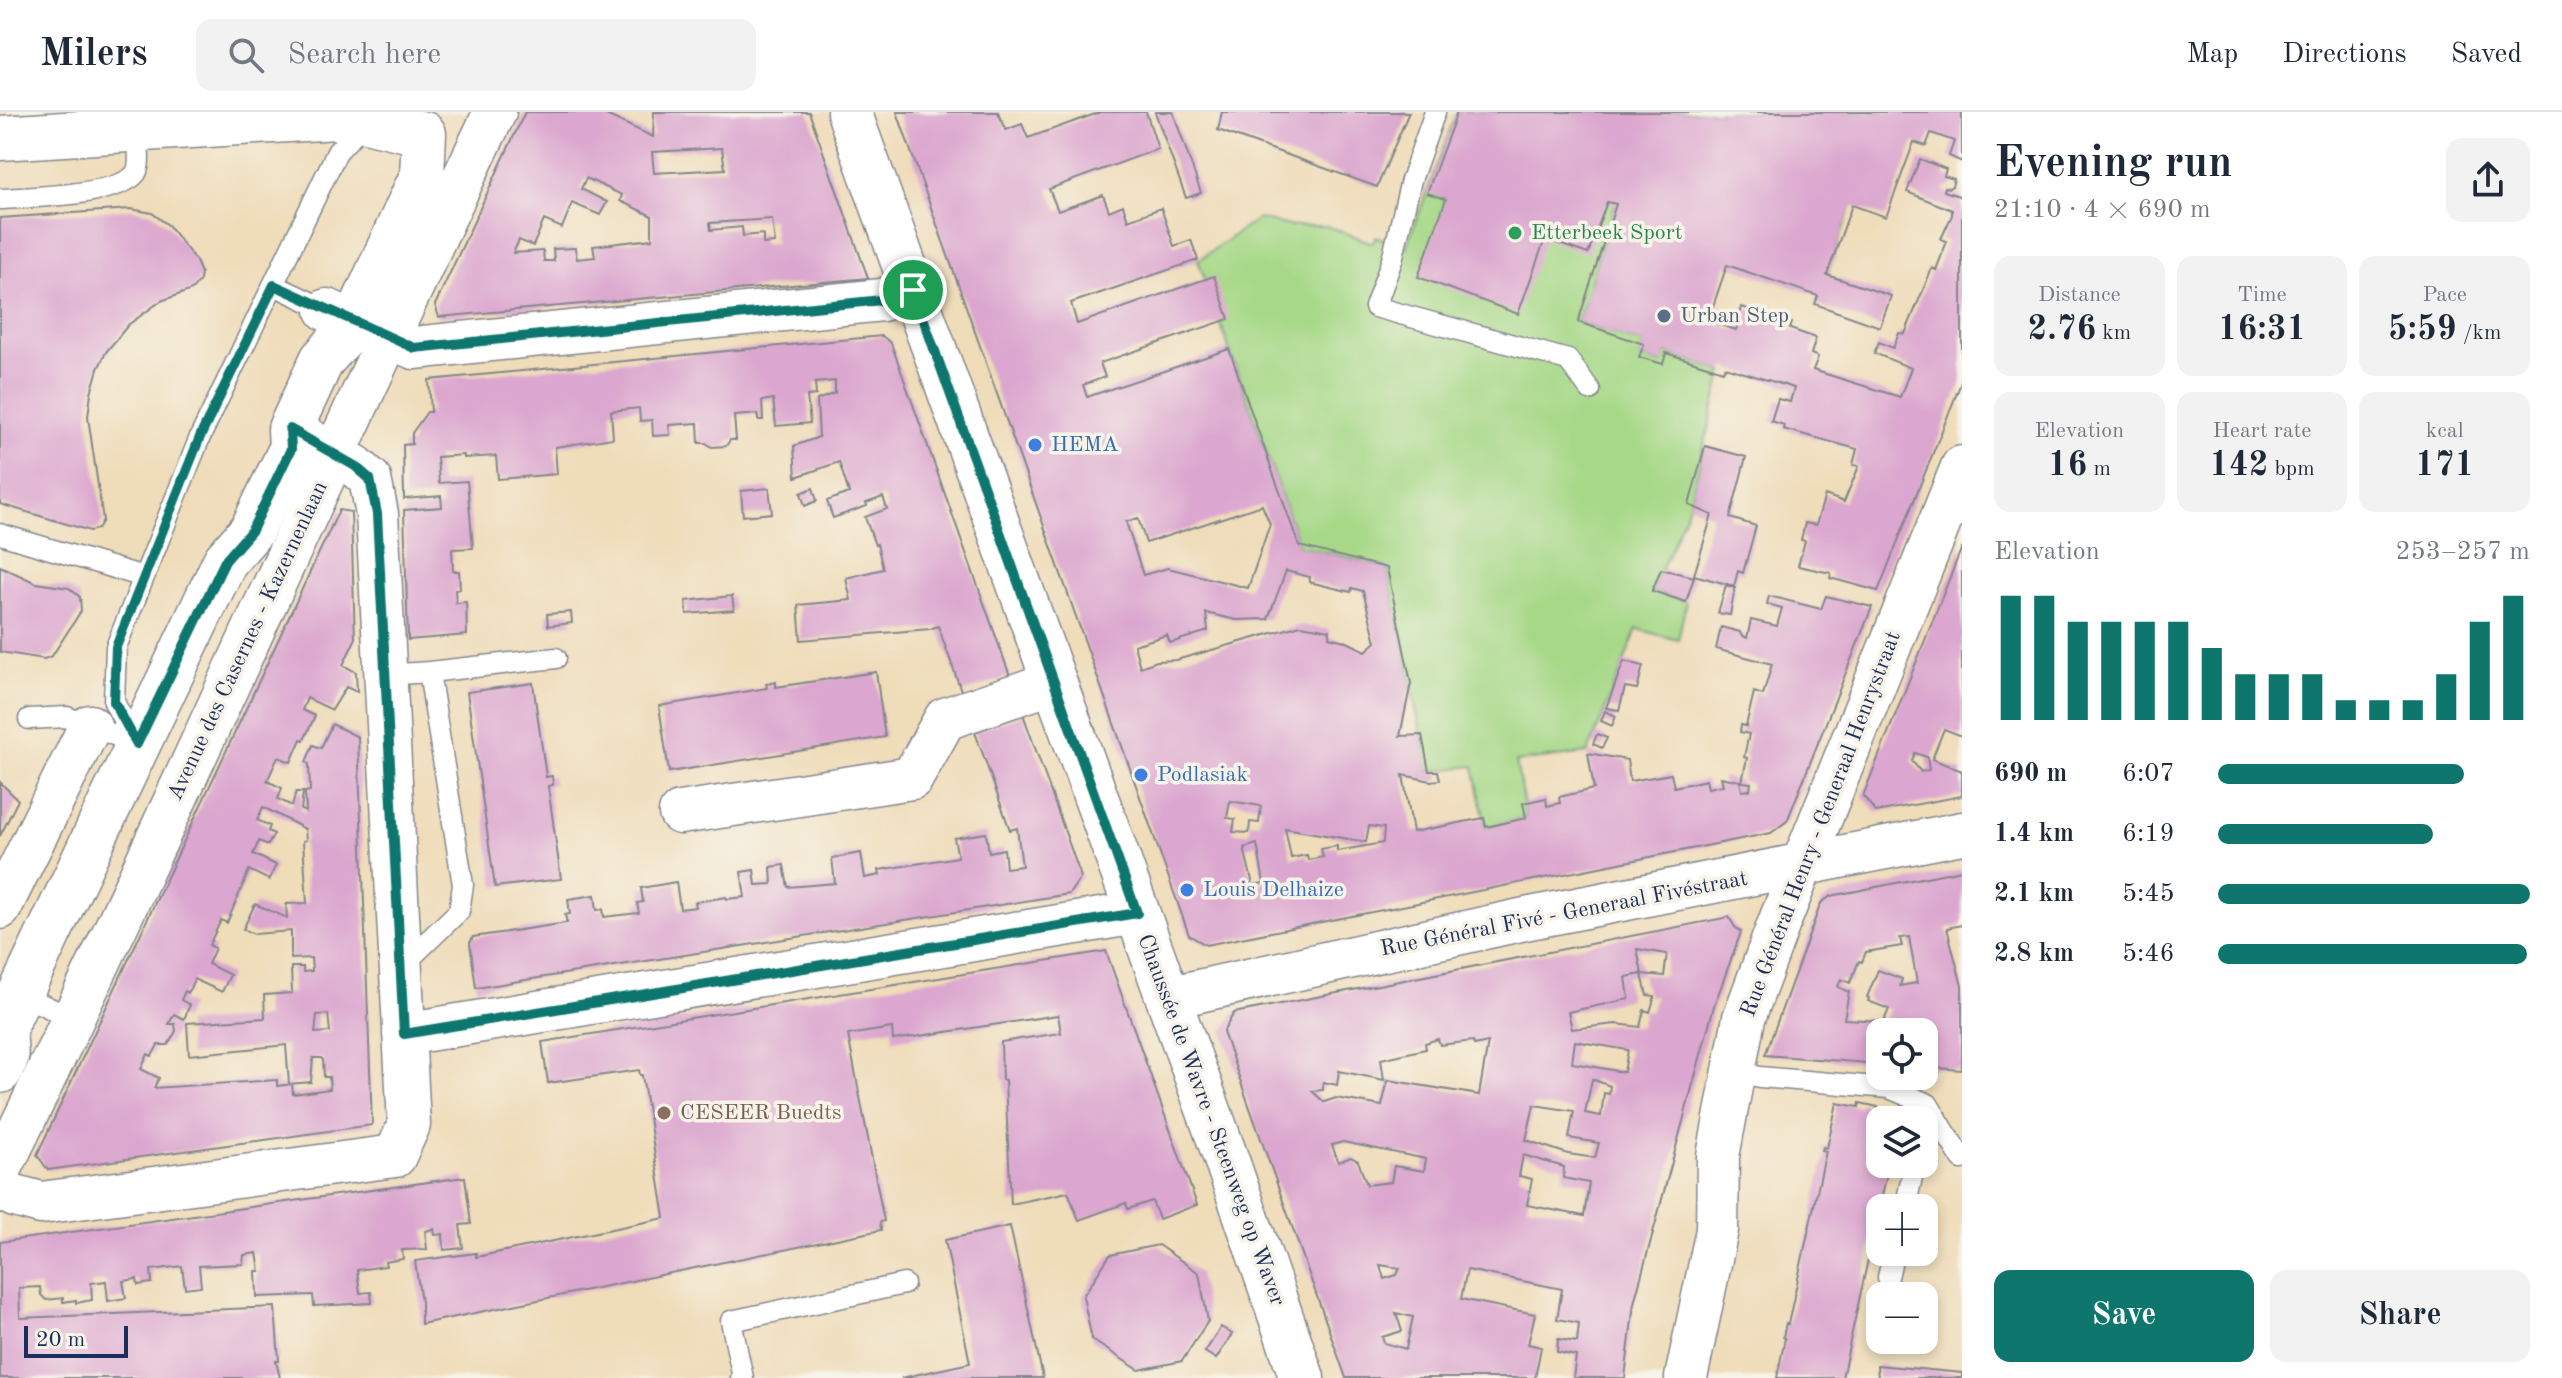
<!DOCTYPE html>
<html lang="en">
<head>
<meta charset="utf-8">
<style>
  body { margin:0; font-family:"Old Standard TT",serif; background:#f2f2f3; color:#1f2937; height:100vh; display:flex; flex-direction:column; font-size:30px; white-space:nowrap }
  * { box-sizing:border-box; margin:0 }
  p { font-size:26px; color:#747a83 }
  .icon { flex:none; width:44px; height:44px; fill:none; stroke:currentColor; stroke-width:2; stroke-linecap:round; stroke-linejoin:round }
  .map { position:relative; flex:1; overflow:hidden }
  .panel { display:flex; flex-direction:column; background:#fff; width:600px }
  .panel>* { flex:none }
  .buttons { position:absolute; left:1866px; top:906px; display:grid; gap:16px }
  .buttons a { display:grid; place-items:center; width:72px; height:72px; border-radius:16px; background:#fff; box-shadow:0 4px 12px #0003; font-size:40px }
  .scale { position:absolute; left:24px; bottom:20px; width:104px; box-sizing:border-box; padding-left:8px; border:4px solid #1b2f5e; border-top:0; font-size:22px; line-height:28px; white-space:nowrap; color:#1b2f5e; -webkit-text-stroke:6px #f7f3e8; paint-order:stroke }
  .pin { position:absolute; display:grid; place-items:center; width:68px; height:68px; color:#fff; margin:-34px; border:4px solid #fff; border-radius:50%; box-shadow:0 2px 8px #0007 }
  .round { display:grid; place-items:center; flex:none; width:84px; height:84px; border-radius:16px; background:#f2f2f3 }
  .summary { display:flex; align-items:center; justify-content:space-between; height:136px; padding:0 32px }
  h1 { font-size:44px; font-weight:700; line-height:60px }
  .stats { display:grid; grid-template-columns:repeat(3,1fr); gap:12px; height:136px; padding:8px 32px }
  .stats div { display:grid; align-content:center; border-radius:16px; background:#f2f2f3; text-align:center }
  .stats b { font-size:34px; font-weight:700 }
  .stats small { font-size:22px; font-weight:400 }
  .stats p { font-size:22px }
  .chart { height:224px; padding:16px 32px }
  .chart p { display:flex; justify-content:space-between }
  .chart svg { width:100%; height:144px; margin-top:8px; stroke:#0f766e; stroke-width:6 }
  .button { display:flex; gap:16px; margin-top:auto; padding:16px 32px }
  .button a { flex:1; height:92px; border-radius:16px; background:#0f766e; color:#fff; font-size:32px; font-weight:700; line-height:92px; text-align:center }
  .button a+a { background:#f2f2f3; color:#1f2937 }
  ul { padding:0 32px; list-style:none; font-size:26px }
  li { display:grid; grid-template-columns:128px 96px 1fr; align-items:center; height:60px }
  li i { height:20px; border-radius:10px; background:#0f766e }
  header { display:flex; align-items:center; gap:48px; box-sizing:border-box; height:112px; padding:0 40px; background:#fff; border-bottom:2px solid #e0e1e3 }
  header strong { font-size:38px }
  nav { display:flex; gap:44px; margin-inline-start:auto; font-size:28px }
  .search { width:560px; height:72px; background:#f2f2f3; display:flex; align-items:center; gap:20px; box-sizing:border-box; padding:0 28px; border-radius:16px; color:#747a83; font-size:30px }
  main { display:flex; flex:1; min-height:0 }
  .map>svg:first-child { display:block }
  .green { fill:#a6d887; stroke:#608472; stroke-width:2 }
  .building { fill:#dba6cf; fill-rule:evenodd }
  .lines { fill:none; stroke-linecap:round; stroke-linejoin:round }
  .lane-casing { stroke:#85868c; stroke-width:23 }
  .street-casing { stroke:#85868c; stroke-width:45 }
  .secondary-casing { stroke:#85868c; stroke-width:47 }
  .lane { stroke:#fff; stroke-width:20 }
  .street { stroke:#fff; stroke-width:42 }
  .secondary { stroke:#fff; stroke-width:44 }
  .route-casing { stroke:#fff; stroke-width:16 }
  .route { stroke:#0f766e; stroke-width:10 }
  .leisure-dot { fill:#2e9e5b; stroke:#f7f3e8; stroke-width:3 }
  .service-dot { fill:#5c6f8a; stroke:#f7f3e8; stroke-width:3 }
  .shop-dot { fill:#3f7fe0; stroke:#f7f3e8; stroke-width:3 }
  .education-dot { fill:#8d6e63; stroke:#f7f3e8; stroke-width:3 }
  .labels { text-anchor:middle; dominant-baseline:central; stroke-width:7; stroke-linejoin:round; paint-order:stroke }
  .leisure-label { font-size:22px; fill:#27864d; stroke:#f7f3e8; text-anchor:start }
  .service-label { font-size:22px; fill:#4e5e75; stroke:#f7f3e8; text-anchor:start }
  .shop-label { font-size:22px; fill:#366cbe; stroke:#f7f3e8; text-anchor:start }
  .street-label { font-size:22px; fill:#1b2f5e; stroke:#f7f3e8 }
  .education-label { font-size:22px; fill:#785e54; stroke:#f7f3e8; text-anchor:start }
</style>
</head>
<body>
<header>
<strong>Milers</strong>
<div class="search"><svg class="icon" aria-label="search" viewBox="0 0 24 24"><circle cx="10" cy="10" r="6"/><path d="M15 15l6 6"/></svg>Search here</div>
<nav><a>Map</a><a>Directions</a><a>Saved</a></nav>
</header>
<main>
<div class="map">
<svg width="1962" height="1266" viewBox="0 0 1962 1266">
  <rect width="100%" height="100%" fill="#f7f3e8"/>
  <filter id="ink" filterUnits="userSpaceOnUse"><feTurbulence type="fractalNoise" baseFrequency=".0125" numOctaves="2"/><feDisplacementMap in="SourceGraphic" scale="16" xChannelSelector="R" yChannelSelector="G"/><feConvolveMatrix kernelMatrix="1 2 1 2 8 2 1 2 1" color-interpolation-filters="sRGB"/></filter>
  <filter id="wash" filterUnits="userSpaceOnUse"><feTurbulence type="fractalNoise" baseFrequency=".006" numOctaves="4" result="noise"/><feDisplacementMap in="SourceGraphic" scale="32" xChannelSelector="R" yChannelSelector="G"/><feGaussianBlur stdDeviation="1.8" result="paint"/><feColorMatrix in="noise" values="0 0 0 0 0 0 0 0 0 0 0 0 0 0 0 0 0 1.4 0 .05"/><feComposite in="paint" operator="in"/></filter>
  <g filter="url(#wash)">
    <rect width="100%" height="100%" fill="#efdcb9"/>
    <path class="green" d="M1457,0h427l-57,163 -212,-70 -37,117 66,22 -4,13 22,7 4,-11 57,18 -34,134 -37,86 34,11 -8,38 -41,-11 -49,124 -72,9 10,56 -40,9 -12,-61 -45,5 -42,-203 -88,-22 -101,-286 60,-41 31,7h38l46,17 3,-7 30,12z"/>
    <g id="blocks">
      <path class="building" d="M525,0h75l53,25 1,-25h155l59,166 -429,39 -4,-12zM722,36l3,21 -71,4 -2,-21zM586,66l36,17 -2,6 32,15v23l-59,7 2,11 -18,2 -2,-11 -22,1 1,12h-10l-1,-10 -30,2 6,-13 14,6 11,-26 18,8 10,-25 28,12 7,-13 -26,-13zM772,107l3,24 -12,1v-10l-20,2 -1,-9 -31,3 -1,-7z
        M897,0h101l8,18 16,-6 6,14 73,-26h45l12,37 -109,40 9,22 45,-16 6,16 14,-6 5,15 33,-12 13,38 17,-6 7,20 -127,43 6,21 137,-48 15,43 -129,44 5,14 -22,8 4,12 142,-48 70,197 88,22 24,115 -11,53 22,-1 7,36h9l2,9 -9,1 -28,-6 10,57 71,-14 2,9 40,-9 -3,-15 23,-5 1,8 13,-3 -1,-6 35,-8 -6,-36 39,7 3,21 41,-7 3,13 32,-7 2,8 15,-3 -2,-8 19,4 2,10 8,-1 1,-7 -9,-1 5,-24 -3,-1 5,-23 -9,-2 1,-7 5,1 8,-34 9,3 9,-31 -56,-15 5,-22 19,5 1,3 6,3 4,-18 26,6 5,-18 -15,-4 2,-8 52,13 5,-13 46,11 -85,214 -16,12 -565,112 -17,-10zM1262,393l8,19 -22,64 -80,-20 -25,7 -17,-53 12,-4 8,25zM1286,459l24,6 -1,5 42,10 1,-4 11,3 13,51 -10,9 -21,-10 -16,-4 1,-7 -29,-5 -125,35 -19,1 -17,6 -6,-22 33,-10 3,8 38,-12 -2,-18 30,7 32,-1zM1230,689l31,5 -2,17 -9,-1 -1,11 -16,-1 2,-13 -8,-1zM1369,714l15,2 -1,15 -46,8v-5l-16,3 2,8 -15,3 -1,-5 -16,3 -6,-30 81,14zM1257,732l7,39 -11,2 -9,-37z
        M1155,0h18l28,81 -15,5z
        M1222,0h187l-32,75 -159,-57z
        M1457,0h505v50l-13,-6 5,-15 -23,-8 -5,13 -12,-4 -28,75 -34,-12 -25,70 64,21 -11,31 -65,-23 3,-8 -91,-31 -19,56 28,9 6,-23 50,16 -2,6 26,9 -5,16 7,3 -5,13 87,27 11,-29 -37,-15 5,-11 14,6 6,-15 6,1 27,-66 4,2 11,-29 -6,-2 11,-24v-5l-45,-18 13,-33 26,10 -2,7 10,3 -2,7 -3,2 -4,-1 -1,4 18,6v183l-84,211 -48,-13 1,-5 -33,-7 7,-25 -4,-1 4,-17 11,2 9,-30 19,7 15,-36 -6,-1 4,-16 -74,-20 1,-4 -13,-4 7,-22 12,3 4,-14 -69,-21 -2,4 -57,-18 -3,11 -24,-7 5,-13 -66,-22 38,-118 -9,-2 -19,52 -43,-15 -27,75 -100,-37 28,-78 -19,-6z
        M131,97l21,4 16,12 28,36 5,12 -1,7 -8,10 -31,11 -33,24 -22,27 -8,17 -7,24 -3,24 15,103 -5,9 -8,2 -90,-27v-286z
        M882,224l9,7 119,333 -48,17 -24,-67 -8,3 -129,11 -3,-35 53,-5 -5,-22 37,-9 -6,-25 -2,1 -10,-28 22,-8 -4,-12 -17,6 1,3 -34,12 -6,-17 22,-8 -10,-31 -43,15 -2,-31 25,-9 -2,-37 18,-7v-12l-20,2 1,12 -9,1 3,27 -34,3 -3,-27 -11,2 1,19h-5v-6l-24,2 2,24h-6l-4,6 -14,1 -6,-4h-7l-1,-20 -29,2 1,10 -17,1 -1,-16 -12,1 -1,-13 -28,3 2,27 -58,9 2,27 -59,5 -2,-23 -32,2v-3l-27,2 2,26 28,-2 6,67 -21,1 1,22h6l1,18 -5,1 1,13 10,-1 1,33 -59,5 -4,-130 38,-3 -1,-11 -37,3 -1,-54 9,-1v-11l15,-21h4l-2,-32z
        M1705,334l41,11 -16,61 26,8 -13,47 -5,-2 -4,15 -40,-11 18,-60 -23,-10z
        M769,376l3,25 -29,3 -2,-25z
        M813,376l4,13 -12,5 -4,-13z
        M339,398l12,2 4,128 -12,25 13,7 1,20 -11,-5 -14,23 -25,-12 -5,12 13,6 -11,24 -3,-1 -10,23 -13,-5 -11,24 15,7 -4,11 14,7 4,-14h7l-2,18 5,2 -1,-20 5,-1 -1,-27 -3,-2 7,-17 8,3 11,-24 26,13 14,388 -324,45 -11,-15zM263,695l42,22 1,11 -3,1 4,62 -21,1 1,14 -32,-14 -12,25 11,5 37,-3v28l20,-1 1,13 -9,1v-5h-12l1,26 -28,2 1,23 -78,5 2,32 97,-10 3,39 22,-2 2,-24h8l2,2 1,17h5l1,12 -37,5 -1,-10 -15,2v-6l-123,8 5,-10 -18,-9 7,-15 4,2 6,-11h10l8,-14 -1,-7h-6l5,-10 10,5 6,-14 -9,-5 4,-9 3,2 6,-14 28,13 8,-17 -22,-11 7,-16 -6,-3 12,-25 6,3 22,-53 20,10 7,-15 -23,-11 6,-13 9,4 6,-11 -6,-3 2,-5 -13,-6zM328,902l2,18 -15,1 2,-18z
        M1962,435v189l-18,-7 -12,30 30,12v25l-86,16 -13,-16zM1915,641l12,4 2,13 -8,2 -9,-11z
        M0,454l36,17 33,5 11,9 1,14 -29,45 -8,3 -44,-7z
        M1661,457l33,8 -8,25 -34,-11z
        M1726,473l9,3 -5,27 -12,-2z
        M732,484l2,14 -47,4 -1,-13z
        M571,500l1,11 -24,3 -1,-12z
        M1624,549l19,5 -6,23 -12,-2 -6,23 -13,-2z
        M876,560l9,65 -216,35 -10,-66 108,-18 -1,-4 10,-2v5z
        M533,571l13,94 6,-1 1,9 -5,1 13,93 -66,8 -28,-195z
        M1605,599l11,5 -4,10 -11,-5z
        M1023,602l58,163 -12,17 -593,94 -6,-45 3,-6 94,-14 -2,-8 5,-1 -2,-15 27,-4 2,15 6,-1 1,8 35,-4 -2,-10 6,-1 -2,-14 35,-6 4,27 16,-2 -1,-5 31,-5 1,2 18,-2 -4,-25 13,-2 2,15 16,-1 -1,-17 13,-2 4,22 47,-4 -3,-25 29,-5 4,25 15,-3 -1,-5 79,-13 -4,-19 32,-5 3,19 15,-3 2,19 16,-2 -5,-38 -7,2 -35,-98z
        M1597,622l10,4 -5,10 -9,-4z
        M0,670l18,18 -18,36z
        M1962,758v55l-15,3 15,58v84l-38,-3v-35h-44v32l-115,-9 56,-152 10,-7zM1909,825l8,46 -17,3 2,-7 -24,-9 -11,27 2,1 -1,3 21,8 -5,12 -40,-2 5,-27 -11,-5 3,-8 9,4 9,-22 3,1 4,-10 36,-6 -2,-8z
        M1729,805l6,10 6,5 -27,74 -80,297 -9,75h-52l3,-22 -19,-4 1,-13 19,3 2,-19 -22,-4 5,-30 -95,-19 -6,29 74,15 -7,30 13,3 -6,31h-189l-123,-346 11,-19zM1637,837l30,5 -3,22 -22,-2 5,21 8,1 -5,16 -6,-2 -4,17 -24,-3 -44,5 -4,-17 61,-13 -3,-22 16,-3zM1438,927l2,6 33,-4 1,4 14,-3 -9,53 -91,-15 -6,26 -46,-8 -12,4 -12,-11 11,-1v-8l14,3 2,-14 45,9 -3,-21 45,-10 -1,-6zM1575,929l53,9 -4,22 -52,-9zM1592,967l18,7 -1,8 -5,-1 -3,23 -16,-3zM1534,993l40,6 -5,27 30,5 -4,15 -27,-4 -42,-14zM1343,1030l83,17 -2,12 -30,-5 -3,16 -24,3 -9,-24 -7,-4 -13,5 -6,-17zM1523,1043l41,12 -1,11 26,5 -5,33 -57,-11 5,-26 -13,-3zM1380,1153l20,3 -3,7 -13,4zM1396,1201l17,4 -7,32 -22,-6 -2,-6 20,-6z
        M1106,839l91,254 -38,14 -7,-18 -24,8 -2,-6 -47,17 -11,-28 -57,12 -6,-124h-3l-1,-38 60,-9 -3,-18 -165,25 -1,-12 -44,7 36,186 -4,1 1,8 -460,94v-22l-6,-41 61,-8v4l189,-39 -23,-143h-2l-1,-5 -91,13 -6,-41z
        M1837,991l22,4 1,-4 18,4 -1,4 22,5 -1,4h-18v44h9l-47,214h-65l8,-40 -2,-1 3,-14 2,1 38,-173 -4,-1 1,-3 4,1z
        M465,1065l6,47 -11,1 3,23 -19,2 -1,-16 -8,1 -1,-6 -9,2 2,18 -25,1 1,9 -18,3 1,4 -29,4 3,23 11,-1 1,11 -58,3 -1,-11 -56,2 -1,-26h4l-3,-18 -13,2 -1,9 -44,2 2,20 -16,2 -3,-22 -31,4 1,13 -14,2 -1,-6 -14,2 3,17 -18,3 -2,-20 -15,2 1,17 -16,3v-3l-13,2v-4l-17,2 -5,-5 -1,-8 -21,1 1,30 255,-11 4,54h-3l4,17h-280v-136z
        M1010,1114l33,152h-142l69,-15 -25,-123z
        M1158,1133l41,28 9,48 -26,40 -43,9 -47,-30 -9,-44 27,-41z
        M1221,1215l11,7 -16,25 -11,-7z
        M1877,1253l85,8v5h-84z"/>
    </g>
  </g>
  <g filter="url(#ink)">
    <use href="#blocks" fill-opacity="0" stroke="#85868c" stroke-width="2"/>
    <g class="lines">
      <defs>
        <path id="lane" d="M1435,0l-24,68 -19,80 -17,47 193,53 22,30
          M0,87c28,-2 120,-3 136,-26 6,-10 1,-32 1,-44
          M274,173l53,25
          M0,422l144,43
          M429,560l127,-14
          M384,563l45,-3 34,213 -4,26 -58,56
          M29,607l38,-2 70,27
          M136,632l-22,-42 2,-55 84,-210 137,-285 29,-32
          M20,882l53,25
          M1734,959l26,6 129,11 39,16 34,55
          M1905,1096l10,-44
          M1888,1165l6,-25
          M741,1266h2l-12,-57 173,-37"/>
        <path id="street" d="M327,198l87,38 468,-48 31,-10
          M680,701l232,-35 33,-59 109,-37
          M0,796l90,-182
          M1167,886l358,-79 437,-86
          M404,922l733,-121
          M0,1058c171,-350 326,-707 495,-1058
          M0,1077l15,7 26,7 354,-47 14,-31 -32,-611 -7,-35 -15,-13 -65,-37
          M1686,1266l31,-148 1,-74 26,-138 35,-95 183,-456"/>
        <path id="secondary" d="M849,0l379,1052 74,214
          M0,26l337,-21 29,3 58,14
          M0,959l6,-13 -2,-30 221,-467 27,-31 39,-81 -1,-20 32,-69 33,-37 14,-31 53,-116 2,-42"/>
      </defs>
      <use href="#lane" class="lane-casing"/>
      <use href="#street" class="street-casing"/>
      <use href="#secondary" class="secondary-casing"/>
      <use href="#lane" class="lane"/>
      <use href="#street" class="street"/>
      <use href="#secondary" class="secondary"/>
    </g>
  </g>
  <g class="lines" filter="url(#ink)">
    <defs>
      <path id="route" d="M274,173l140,63 468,-48 31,-10 224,623 -733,121 -27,-520 -7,-35 -15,-13 -65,-37 1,20 -39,81 -27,31 -88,183 -23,-42 2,-55 84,-210z"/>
    </defs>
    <use href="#route" class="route-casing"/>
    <use href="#route" class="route"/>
  </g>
  <circle class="leisure-dot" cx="1515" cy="121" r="8"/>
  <circle class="service-dot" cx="1664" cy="204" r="8"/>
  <g class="shop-dot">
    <circle cx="1035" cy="333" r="8"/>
    <circle cx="1141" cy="663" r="8"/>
    <circle cx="1187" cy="778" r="8"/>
  </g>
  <circle class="education-dot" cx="664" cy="1001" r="8"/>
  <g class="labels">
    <g class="leisure-label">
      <text x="1531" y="121">Etterbeek Sport</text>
    </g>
    <g class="service-label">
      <text x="1680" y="204">Urban Step</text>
    </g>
    <g class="shop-label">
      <text x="1051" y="333">HEMA</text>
      <text x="1157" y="663">Podlasiak</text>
      <text x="1203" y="778">Louis Delhaize</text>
    </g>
    <g class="street-label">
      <text transform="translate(248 529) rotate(-65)">Avenue des Casernes - Kazernenlaan</text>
      <text transform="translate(1821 712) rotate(-69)">Rue Général Henry - Generaal Henrystraat</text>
      <text transform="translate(1564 802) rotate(-11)">Rue Général Fivé - Generaal Fivéstraat</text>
      <text transform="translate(1211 1008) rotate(70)">Chaussée de Wavre - Steenweg op Waver</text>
    </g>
    <g class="education-label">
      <text x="680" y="1001">CESEER Buedts</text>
    </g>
  </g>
</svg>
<div class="buttons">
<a><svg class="icon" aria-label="locate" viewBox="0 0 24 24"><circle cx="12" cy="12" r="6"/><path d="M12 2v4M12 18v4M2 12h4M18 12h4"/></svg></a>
<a><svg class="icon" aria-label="layers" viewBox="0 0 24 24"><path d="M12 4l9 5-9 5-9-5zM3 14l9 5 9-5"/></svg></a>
<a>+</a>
<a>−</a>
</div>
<div class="scale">20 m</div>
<div class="pin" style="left:913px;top:178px;background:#1e9e55"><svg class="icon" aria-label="arrive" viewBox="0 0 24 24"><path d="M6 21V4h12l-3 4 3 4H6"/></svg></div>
</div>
<section class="panel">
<div class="summary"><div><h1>Evening run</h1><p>21:10 · 4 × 690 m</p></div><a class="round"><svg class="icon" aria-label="share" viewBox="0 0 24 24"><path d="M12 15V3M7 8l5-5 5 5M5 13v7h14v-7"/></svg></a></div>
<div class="stats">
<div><p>Distance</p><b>2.76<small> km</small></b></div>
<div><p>Time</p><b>16:31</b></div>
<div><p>Pace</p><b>5:59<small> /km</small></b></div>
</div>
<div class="stats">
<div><p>Elevation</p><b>16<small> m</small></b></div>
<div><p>Heart rate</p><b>142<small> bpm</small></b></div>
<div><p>kcal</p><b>171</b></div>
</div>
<div class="chart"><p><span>Elevation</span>253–257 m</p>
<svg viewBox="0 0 160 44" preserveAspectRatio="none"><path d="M5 44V6M15 44V6M25 44V14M35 44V14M45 44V14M55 44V14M65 44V22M75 44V30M85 44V30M95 44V30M105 44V38M115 44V38M125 44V38M135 44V30M145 44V14M155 44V6"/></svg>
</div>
<ul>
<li><b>690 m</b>6:07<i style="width:79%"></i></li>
<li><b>1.4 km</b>6:19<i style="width:69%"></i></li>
<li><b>2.1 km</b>5:45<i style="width:100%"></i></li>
<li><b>2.8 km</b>5:46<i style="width:99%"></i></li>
</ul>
<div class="button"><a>Save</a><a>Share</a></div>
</section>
</main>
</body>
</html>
